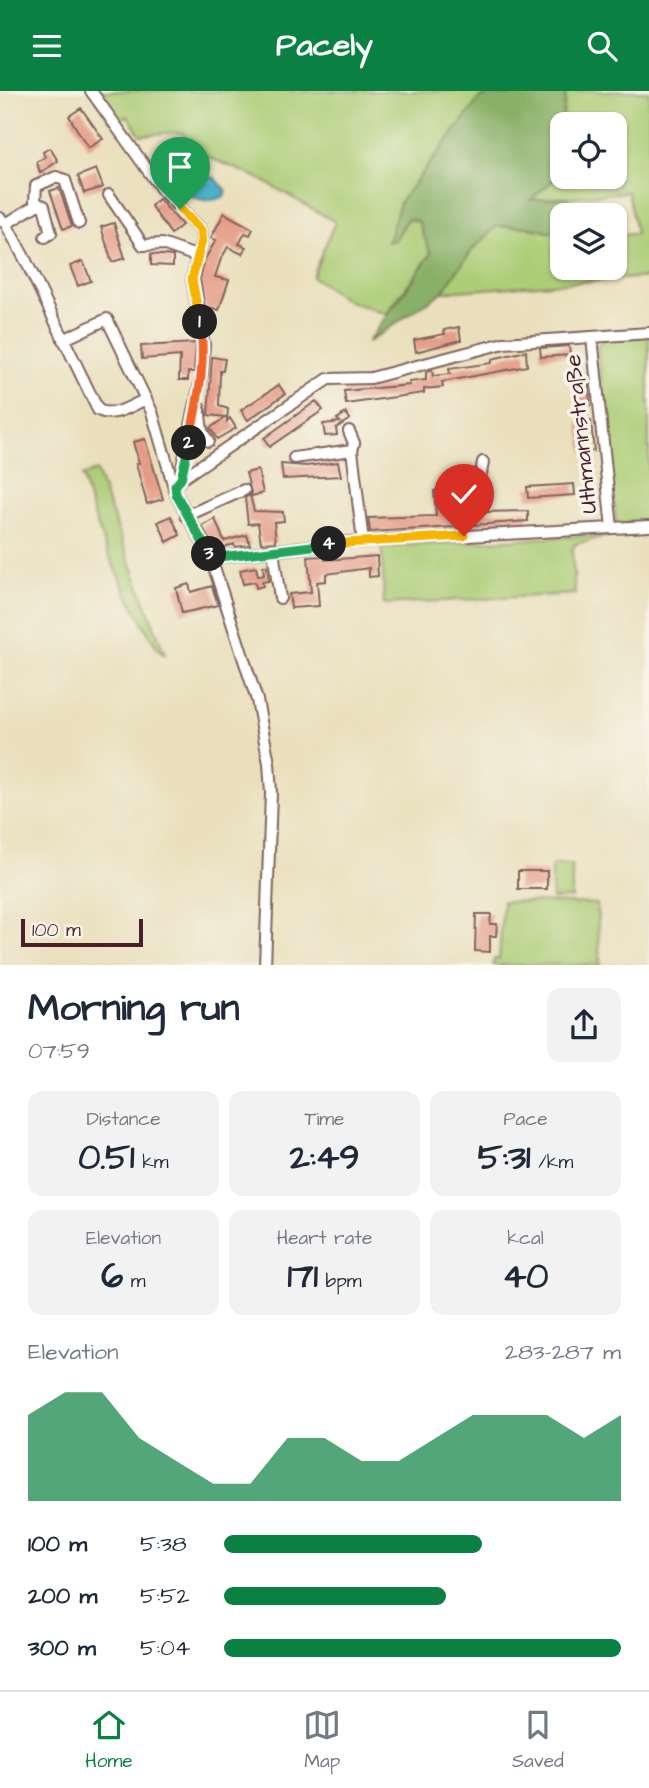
<!DOCTYPE html>
<html lang="en">
<head>
<meta charset="utf-8">
<style>
  body { margin:0; font-family:"Architects Daughter",sans-serif; background:#f2f2f3; color:#1f2937; height:100vh; display:flex; flex-direction:column; font-size:26px; white-space:nowrap }
  * { box-sizing:border-box; margin:0 }
  p { font-size:23px; color:#747a83 }
  .icon { flex:none; width:38px; height:38px; fill:none; stroke:currentColor; stroke-width:2; stroke-linecap:round; stroke-linejoin:round }
  .map { position:relative; height:874px; overflow:hidden }
  .drawer { display:flex; flex-direction:column; background:#fff; flex:1 }
  .drawer>* { flex:none }
  .controls { position:absolute; left:550px; top:21px; display:grid; gap:14px }
  .controls a { display:grid; place-items:center; width:77px; height:77px; border-radius:14px; background:#fff; box-shadow:0 2px 5px #0004; font-size:35px }
  .scale { position:absolute; left:21px; bottom:18px; width:122px; box-sizing:border-box; padding-left:7px; border:4px solid #4a1f2b; border-top:0; font-size:19px; line-height:24px; white-space:nowrap; color:#4a1f2b; -webkit-text-stroke:5px #f7f3e8; paint-order:stroke }
  .pin { position:absolute; display:grid; place-items:center; width:60px; height:60px; color:#fff; margin:-72px -30px; border-radius:50% 50% 50% 0; rotate:-45deg; box-shadow:0 0 7px #0007 }
  .pin .icon { rotate:45deg }
  .km { position:absolute; width:35px; height:35px; margin:-18px; border-radius:50%; background:#222; color:#fff; font-size:19px; line-height:35px; text-align:center }
  .round { display:grid; place-items:center; flex:none; width:74px; height:74px; border-radius:14px; background:#f2f2f3 }
  .headline { display:flex; align-items:center; justify-content:space-between; height:119px; padding:0 28px }
  h1 { font-size:38px; font-weight:700; line-height:52px }
  .figures { display:grid; grid-template-columns:repeat(3,1fr); gap:10px; height:119px; padding:7px 28px }
  .figures div { display:grid; align-content:center; border-radius:14px; background:#f2f2f3; text-align:center }
  .figures b { font-size:35px; font-weight:700 }
  .figures small { font-size:19px; font-weight:400 }
  .figures p { font-size:19px }
  .chart { height:196px; padding:14px 28px }
  .chart p { display:flex; justify-content:space-between }
  .chart svg { width:100%; height:126px; margin-top:7px; fill:#0b8043; opacity:.7 }
  ul { padding:0 28px; list-style:none; font-size:23px }
  li { display:grid; grid-template-columns:112px 84px 1fr; align-items:center; height:52px }
  li i { height:18px; border-radius:9px; background:#0b8043 }
  header { display:flex; justify-content:space-between; align-items:center; height:91px; padding:0 28px; background:#0b8043; color:#fff; font-size:32px; font-weight:700 }
  .tab-bar { display:flex; justify-content:space-around; align-items:center; height:98px; border-top:2px solid #e0e1e3; background:#fff; font-size:19px; color:#747a83 }
  .tab-bar a { display:grid; justify-items:center; gap:4px }
  .tab-bar .selected { color:#0b8043 }
  .map>svg:first-child { display:block }
  .green { fill:#accd76; stroke:#7b7650; stroke-width:2 }
  .forest { fill:#89b067; stroke:#6a6849; stroke-width:2 }
  .water { fill:#4bb3c9; stroke:#4a697a; stroke-width:2 }
  .lines { fill:none; stroke-linecap:round; stroke-linejoin:round }
  .stream { stroke:#4bb3c9; stroke-width:2.5 }
  .building { fill:#e59c86 }
  .minor-casing { stroke:#82635e; stroke-width:14 }
  .minor { stroke:#fff; stroke-width:10 }
  .split-1-casing { stroke:#fff; stroke-width:14 }
  .split-2-casing { stroke:#fff; stroke-width:14 }
  .split-3-casing { stroke:#fff; stroke-width:14 }
  .split-4-casing { stroke:#fff; stroke-width:14 }
  .split-5-casing { stroke:#fff; stroke-width:14 }
  .split-1 { stroke:#f5b400; stroke-width:9 }
  .split-2 { stroke:#f0652b; stroke-width:9 }
  .split-3 { stroke:#22a559; stroke-width:9 }
  .split-4 { stroke:#22a559; stroke-width:9 }
  .split-5 { stroke:#f5b400; stroke-width:9 }
  .labels { text-anchor:middle; dominant-baseline:central; stroke-width:7; stroke-linejoin:round; paint-order:stroke }
  .street-label { font-size:23px; fill:#4a1f2b; stroke:#f7f3e8 }
</style>
</head>
<body>
<header><svg class="icon" aria-label="menu" viewBox="0 0 24 24"><path d="M4 6h16M4 12h16M4 18h16"/></svg>Pacely<svg class="icon" aria-label="search" viewBox="0 0 24 24"><circle cx="10" cy="10" r="6"/><path d="M15 15l6 6"/></svg></header>
<div class="map">
<svg width="649" height="875" viewBox="0 0 649 875">
  <rect width="100%" height="100%" fill="#f7f3e8"/>
  <filter id="ink" filterUnits="userSpaceOnUse"><feTurbulence type="fractalNoise" baseFrequency=".0143" numOctaves="2"/><feDisplacementMap in="SourceGraphic" scale="14" xChannelSelector="R" yChannelSelector="G"/><feConvolveMatrix kernelMatrix="1 2 1 2 8 2 1 2 1" color-interpolation-filters="sRGB"/></filter>
  <filter id="wash" filterUnits="userSpaceOnUse"><feTurbulence type="fractalNoise" baseFrequency=".00686" numOctaves="4" result="noise"/><feDisplacementMap in="SourceGraphic" scale="28" xChannelSelector="R" yChannelSelector="G"/><feGaussianBlur stdDeviation="1.57" result="paint"/><feColorMatrix in="noise" values="0 0 0 0 0 0 0 0 0 0 0 0 0 0 0 0 0 1.4 0 .05"/><feComposite in="paint" operator="in"/></filter>
  <g filter="url(#wash)">
    <rect width="100%" height="100%" fill="#eae0bd"/>
    <path class="green" d="M91,0h439l-4,4h-37l-101,146 7,-1 13,-21 10,2 13,33 -45,60 -40,-14 -34,-23 23,-55 -77,-44 -62,-26 -15,-20 -41,3 -12,-19 -17,6z
      M566,0h83v186l-207,15 31,-43 24,-23 30,1 35,8v33h52v-33l22,-1 -8,-42 -99,9 33,-28v4h52v-53h-52z
      M649,245v184l-29,4 -4,-3 -19,-175 7,-7z
      M96,380l69,184 -6,-4c-33,-54 -61,-114 -77,-175z
      M616,443l-41,10 -3,7 3,43 -191,10 -2,-57z
      M552,774h20v33l-20,1z
      M503,810l94,3 3,61h-107l1,-6h5z"/>
    <path class="forest" d="M530,0h36l-8,71h4v11l-32,27 38,-3 2,18h-8v20l-35,-8 -30,-1 -24,23 -31,43 -75,51 64,-89 -13,-33 -11,-2 -12,21 -7,2 12,-40 80,-104 9,-3h37z"/>
    <path class="water" d="M197,82l18,5 12,13 -2,5c-15,6 -30,7 -40,-7l2,-9z"/>
    <g class="lines">
      <path class="stream" d="M259,751h5"/>
    </g>
    <g id="blocks">
      <path class="building" d="M81,17l22,31 -15,9 -19,-32z
        M50,57l8,13 -18,12 -3,-11 8,-5 -2,-5z
        M96,78l7,18 -19,6 -6,-17z
        M59,97l13,38 -9,3 -13,-38z
        M159,108l23,26 -11,9 -20,-28z
        M224,122l29,16 -3,6 -5,-2 -6,11 7,3 -4,7 -14,-7 -7,12 -6,18 14,3 -10,30 -7,-2 2,10 -7,2 -7,-41 5,-20 11,-19 -5,-2z
        M114,132l11,35 -13,4 -11,-35z
        M151,163l22,2v10l-22,-1z
        M83,170l8,20 -13,5 -8,-20z
        M459,236l2,13 -45,12 -2,-12 31,-6 -1,-4z
        M196,252l-2,29h-6v8h-9l1,-24 -38,3 -1,-13z
        M569,255l1,9 -29,2 -1,-9z
        M526,260l1,15 -85,16 1,5 -19,2v4l-78,11 -2,-13 66,-6 -1,-3 17,-2v-8l6,-2 1,6 17,-2 -1,-5 43,-6v-4z
        M212,266l13,2 -2,12h-3l-1,35 9,3 -1,12 3,-3 6,10 -19,11 -7,-11 16,-11 -18,-2z
        M589,293l1,21 -12,1 -2,-21z
        M279,294l6,9 -37,26 -7,-10z
        M316,310l7,9 -54,37 -5,-9z
        M346,322l4,6 -14,9 1,7 -12,1 -2,-12 17,-2 -3,-3z
        M591,330l3,30 -11,1 -5,-30z
        M145,348l18,60 -16,5 -11,-40 3,-1 -6,-21z
        M338,371l3,14 -58,3 -2,-15 25,2z
        M258,379l5,23 -11,3 -6,-23z
        M574,393l1,11 -47,3 -1,-11z
        M444,399l2,22h7l2,15 -85,5 -2,-14 68,-2 -2,-25z
        M250,404l4,16 29,1 1,9 -10,1 2,20 -15,1 -3,-20 -10,1 -3,-26z
        M478,405l2,16 48,-1v10l-54,4 -1,-20h-5l-1,-8z
        M171,425l9,19 -13,7 -9,-20z
        M215,428l9,22 23,-6 3,10 -15,2 -1,-3 -19,6 -13,-24z
        M324,465l1,4 52,-4 1,20 -9,1v-9l-43,6v7l-9,1 2,24 -28,2 -2,-14 22,-2 -3,-35z
        M263,475h4l2,15 -7,1 1,4 -7,2 -1,-6 -12,2 -3,-14 16,-3 2,9 6,-1z
        M189,493l2,8 21,-6 6,19 -36,8 -6,-25z
        M518,780h29v18h-29z
        M476,823h15l-1,10h7l-1,12h-6v16l-15,-1z"/>
    </g>
  </g>
  <g filter="url(#ink)">
    <use href="#blocks" fill-opacity="0" stroke="#82635e" stroke-width="2"/>
    <g class="lines">
      <defs>
        <path id="minor" d="M91,0l71,99 39,40 1,10 -10,39 12,66 -2,29 -23,108
          M109,104l34,50 19,-1 34,12
          M38,113l6,2 7,27 -6,4
          M0,127l6,6 20,37 72,149c16,8 33,-4 48,-11
          M6,133l32,-20 -3,-3 1,-15 20,-9 9,3 14,43
          M592,246l20,191
          M63,249l44,-21 45,93 24,82 35,64 46,142 12,63 2,30 -6,173
          M199,316l3,24 6,10
          M349,340l5,12 -2,7 11,92
          M294,367l58,-8
          M181,388l147,-100 43,-1 133,-35 145,-10
          M186,425l58,-26
          M464,445l-6,-53 5,-6 18,-3 2,-12
          M273,460l7,47
          M211,467l126,-15 312,-17"/>
      </defs>
      <use href="#minor" class="minor-casing"/>
      <use href="#minor" class="minor"/>
    </g>
  </g>
  <g class="lines" filter="url(#ink)">
    <defs>
      <path id="split-1" d="M180,118l21,21 1,10 -10,39 8,43"/>
      <path id="split-2" d="M189,352c8,-41 18,-79 11,-121"/>
      <path id="split-3" d="M189,352l-8,36 -6,7 1,8 33,60"/>
      <path id="split-4" d="M209,463l2,4 118,-14"/>
      <path id="split-5" d="M329,453l135,-8"/>
    </defs>
    <use href="#split-1" class="split-1-casing"/>
    <use href="#split-2" class="split-2-casing"/>
    <use href="#split-3" class="split-3-casing"/>
    <use href="#split-4" class="split-4-casing"/>
    <use href="#split-5" class="split-5-casing"/>
    <use href="#split-1" class="split-1"/>
    <use href="#split-2" class="split-2"/>
    <use href="#split-3" class="split-3"/>
    <use href="#split-4" class="split-4"/>
    <use href="#split-5" class="split-5"/>
  </g>
  <g class="labels">
    <g class="street-label">
      <text transform="translate(581 343) rotate(-96)">Uthmannstraße</text>
    </g>
  </g>
</svg>
<div class="controls">
<a><svg class="icon" aria-label="locate" viewBox="0 0 24 24"><circle cx="12" cy="12" r="6"/><path d="M12 2v4M12 18v4M2 12h4M18 12h4"/></svg></a>
<a><svg class="icon" aria-label="layers" viewBox="0 0 24 24"><path d="M12 4l9 5-9 5-9-5zM3 14l9 5 9-5"/></svg></a>
</div>
<div class="scale">100 m</div>
<div class="pin" style="left:180px;top:118px;background:#1e9e55"><svg class="icon" aria-label="arrive" viewBox="0 0 24 24"><path d="M6 21V4h12l-3 4 3 4H6"/></svg></div>
<div class="pin" style="left:464px;top:445px;background:#d93025"><svg class="icon" aria-label="check" viewBox="0 0 24 24"><path d="M5 12l5 5 9-10"/></svg></div>
<b class="km" style="left:200px;top:231px">1</b>
<b class="km" style="left:189px;top:352px">2</b>
<b class="km" style="left:209px;top:463px">3</b>
<b class="km" style="left:329px;top:453px">4</b>
</div>
<section class="drawer">
<div class="headline"><div><h1>Morning run</h1><p>07:59</p></div><a class="round"><svg class="icon" aria-label="share" viewBox="0 0 24 24"><path d="M12 15V3M7 8l5-5 5 5M5 13v7h14v-7"/></svg></a></div>
<div class="figures">
<div><p>Distance</p><b>0.51<small> km</small></b></div>
<div><p>Time</p><b>2:49</b></div>
<div><p>Pace</p><b>5:31<small> /km</small></b></div>
</div>
<div class="figures">
<div><p>Elevation</p><b>6<small> m</small></b></div>
<div><p>Heart rate</p><b>171<small> bpm</small></b></div>
<div><p>kcal</p><b>40</b></div>
</div>
<div class="chart"><p><span>Elevation</span>283–287 m</p>
<svg viewBox="0 0 160 44" preserveAspectRatio="none"><path d="M0 44V14L10 6L20 6L30 22L40 30L50 38L60 38L70 22L80 22L90 30L100 30L110 22L120 14L130 14L140 14L150 22L160 14V44z"/></svg>
</div>
<ul>
<li><b>100 m</b>5:38<i style="width:65%"></i></li>
<li><b>200 m</b>5:52<i style="width:56%"></i></li>
<li><b>300 m</b>5:04<i style="width:100%"></i></li>
</ul>
</section>
<nav class="tab-bar">
<a class="selected"><svg class="icon" aria-label="home" viewBox="0 0 24 24"><path d="M3 11l9-7 9 7M6 9v11h12V9"/></svg>Home</a>
<a><svg class="icon" aria-label="map" viewBox="0 0 24 24"><path d="M3 6l6-2 6 2 6-2v14l-6 2-6-2-6 2zM9 4v14M15 6v14"/></svg>Map</a>
<a><svg class="icon" aria-label="saved" viewBox="0 0 24 24"><path d="M7 4h10v16l-5-4-5 4z"/></svg>Saved</a>
</nav>
</body>
</html>
